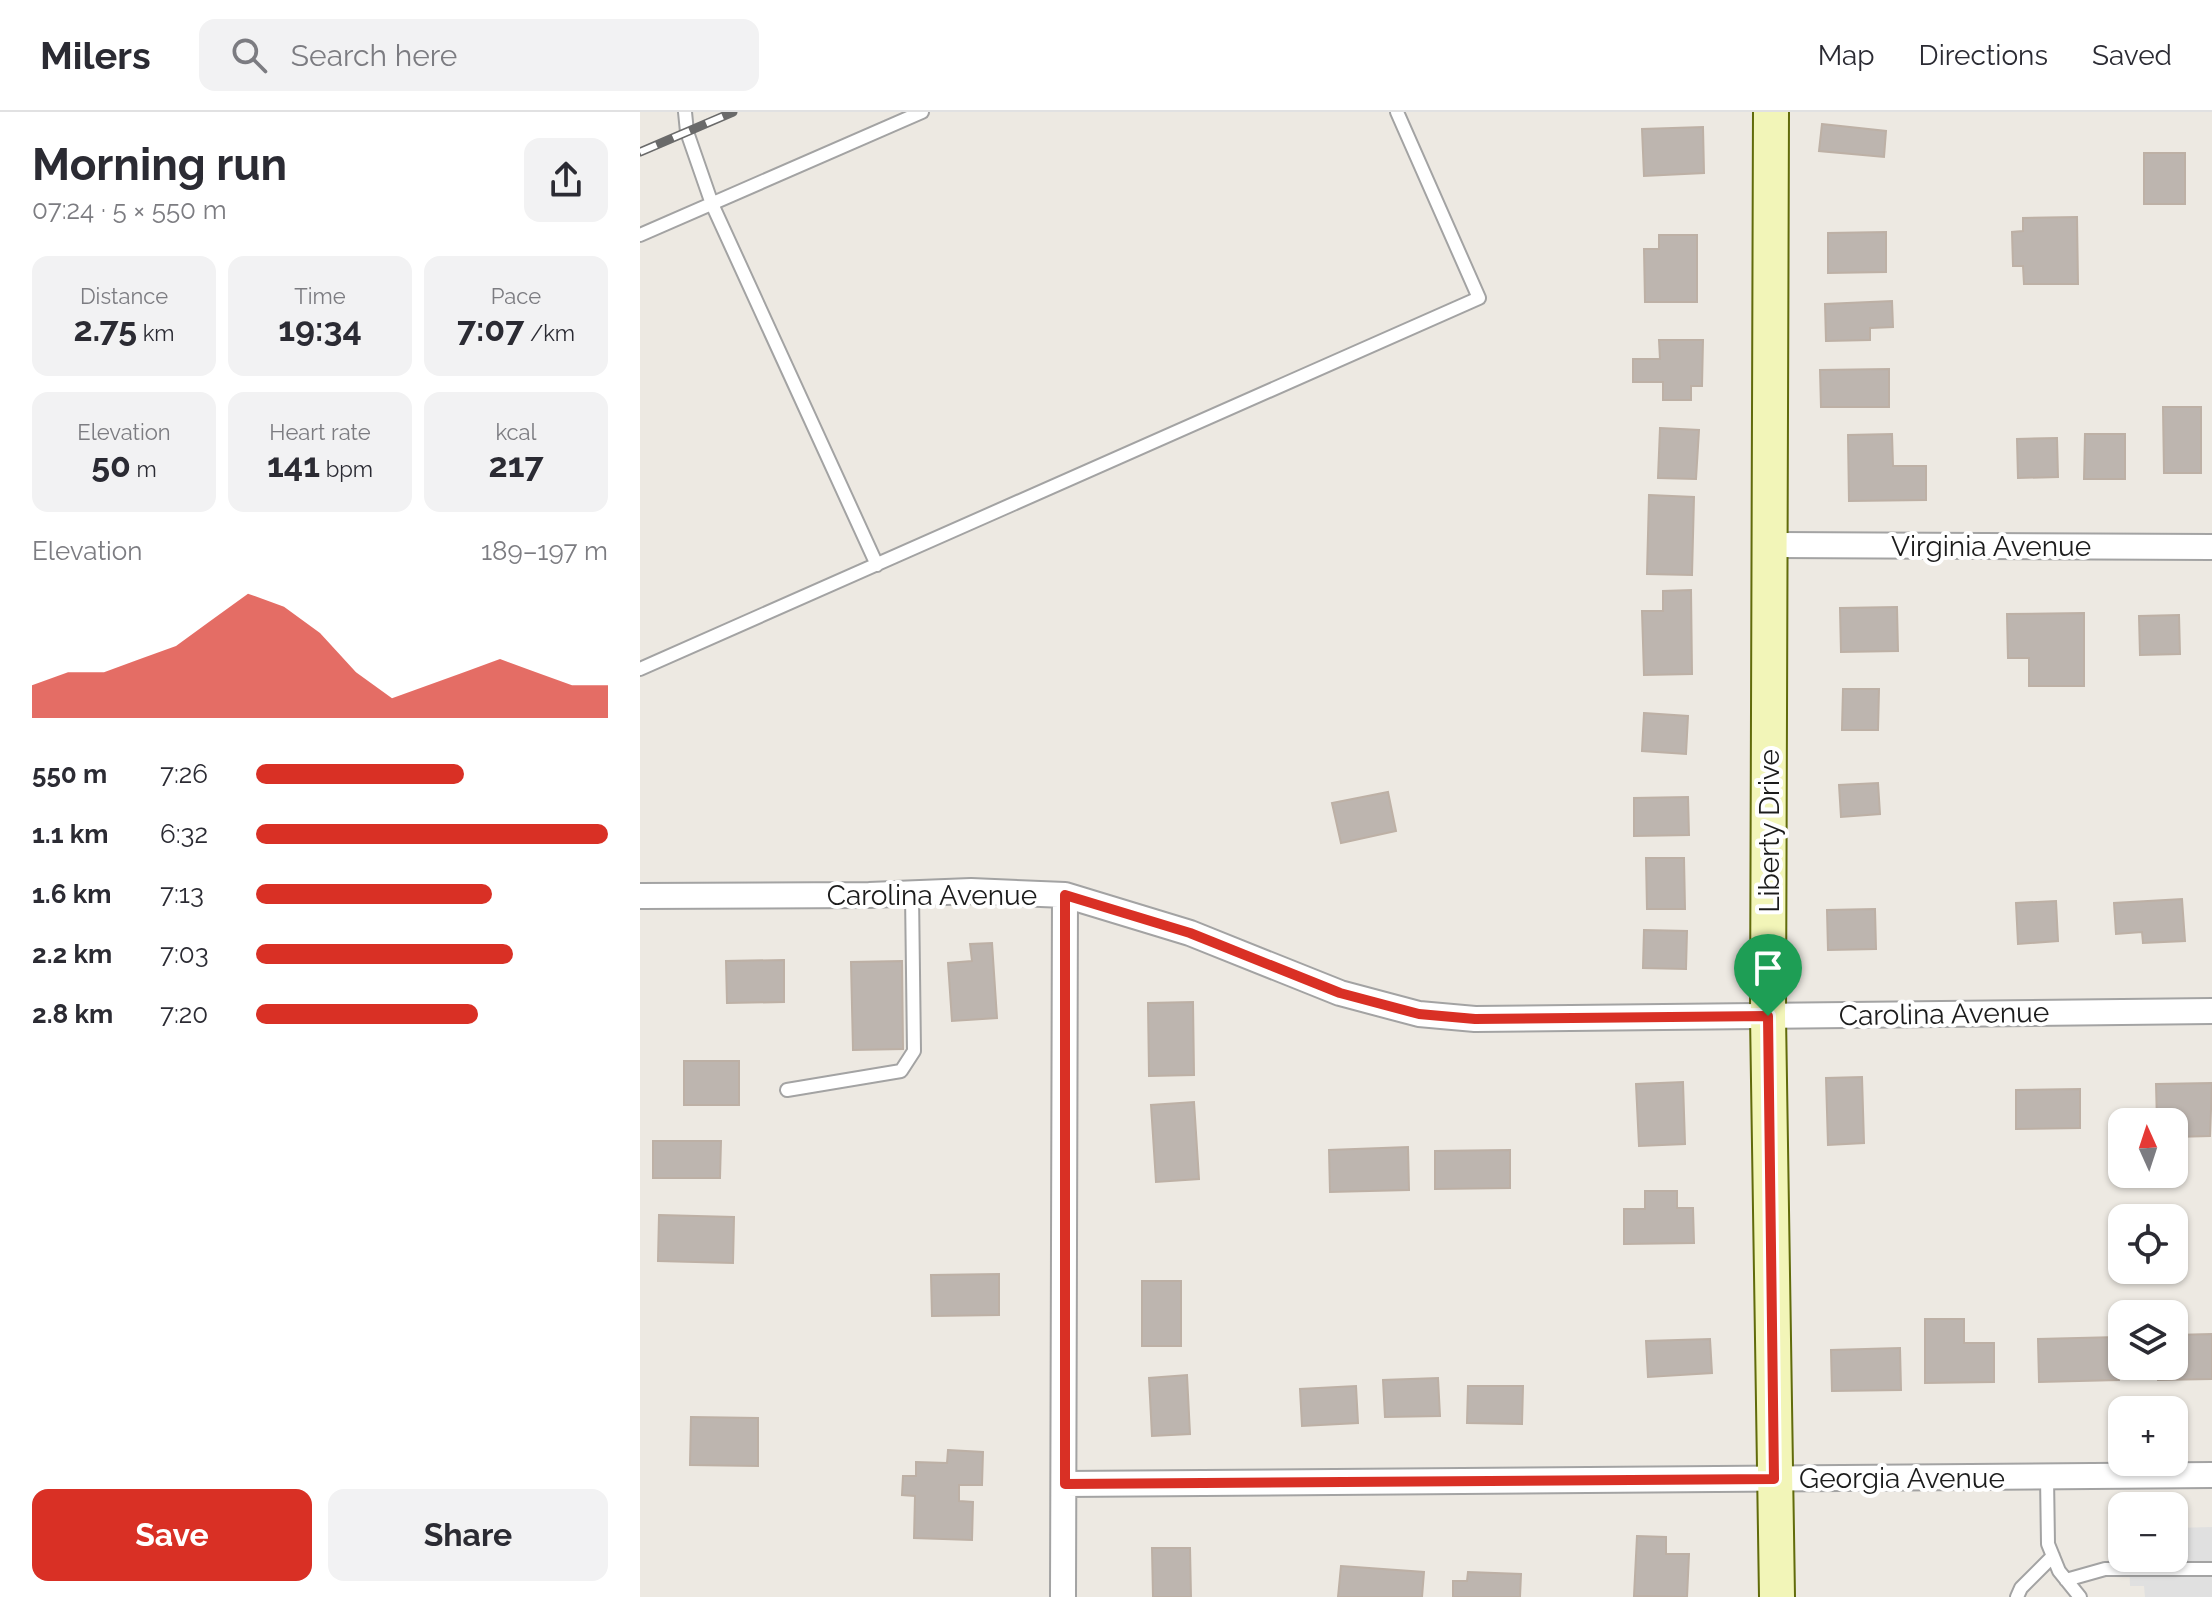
<!DOCTYPE html>
<html lang="en">
<head>
<meta charset="utf-8">
<style>
  body { margin:0; font-family:Raleway,sans-serif; background:#f2f2f3; color:#2b2b33; height:100vh; display:flex; flex-direction:column; font-size:30px; white-space:nowrap }
  * { box-sizing:border-box; margin:0 }
  p { font-size:26px; color:#7c7c81 }
  .icon { flex:none; width:44px; height:44px; fill:none; stroke:currentColor; stroke-width:2; stroke-linecap:round; stroke-linejoin:round }
  .map { position:relative; flex:1; overflow:hidden }
  .details { display:flex; flex-direction:column; background:#fff; width:640px }
  .details>* { flex:none }
  .needle { width:52px; rotate:357deg }
  .tools { position:absolute; left:1468px; top:996px; display:grid; gap:16px }
  .tools a { display:grid; place-items:center; width:80px; height:80px; border-radius:16px; background:#fff; box-shadow:0 2px 6px #0004; font-size:40px }
  .pin { position:absolute; display:grid; place-items:center; width:68px; height:68px; color:#fff; margin:-82px -34px; border-radius:50% 50% 50% 0; rotate:-45deg; box-shadow:0 0 8px #0007 }
  .pin .icon { rotate:45deg }
  .round { display:grid; place-items:center; flex:none; width:84px; height:84px; border-radius:16px; background:#f2f2f3 }
  .overview { display:flex; align-items:center; justify-content:space-between; height:136px; padding:0 32px }
  h1 { font-size:44px; font-weight:700; line-height:60px }
  .figures { display:grid; grid-template-columns:repeat(3,1fr); gap:12px; height:136px; padding:8px 32px }
  .figures div { display:grid; align-content:center; border-radius:16px; background:#f2f2f3; text-align:center }
  .figures b { font-size:34px; font-weight:700 }
  .figures small { font-size:22px; font-weight:400 }
  .figures p { font-size:22px }
  .chart { height:224px; padding:16px 32px }
  .chart p { display:flex; justify-content:space-between }
  .chart svg { width:100%; height:144px; margin-top:8px; fill:#d93025; opacity:.7 }
  .primary-button { display:flex; gap:16px; margin-top:auto; padding:16px 32px }
  .primary-button a { flex:1; height:92px; border-radius:16px; background:#d93025; color:#fff; font-size:32px; font-weight:700; line-height:92px; text-align:center }
  .primary-button a+a { background:#f2f2f3; color:#2b2b33 }
  ul { padding:0 32px; list-style:none; font-size:26px }
  li { display:grid; grid-template-columns:128px 96px 1fr; align-items:center; height:60px }
  li i { height:20px; border-radius:10px; background:#d93025 }
  header { display:flex; align-items:center; gap:48px; box-sizing:border-box; height:112px; padding:0 40px; background:#fff; border-bottom:2px solid #e1e1e2 }
  header strong { font-size:38px }
  nav { display:flex; gap:44px; margin-inline-start:auto; font-size:28px }
  .search { width:560px; height:72px; background:#f2f2f3; display:flex; align-items:center; gap:20px; box-sizing:border-box; padding:0 28px; border-radius:16px; color:#7c7c81; font-size:30px }
  main { display:flex; flex:1; min-height:0 }
  .map>svg:first-child { display:block }
  .parking { fill:#e0e0e0 }
  .building { fill:#bdb5af; stroke:#bdb0a5; stroke-width:2 }
  .lines { fill:none; stroke-linecap:round; stroke-linejoin:round }
  .lane-casing { stroke:#a3a3a3; stroke-width:16 }
  .street-casing { stroke:#a3a3a3; stroke-width:28 }
  .secondary-casing { stroke:#616b0b; stroke-width:38 }
  .lane { stroke:#fff; stroke-width:12 }
  .street { stroke:#fff; stroke-width:24 }
  .secondary { stroke:#f2f5b8; stroke-width:34 }
  .rail-casing { stroke:#6a6a6a; stroke-width:9 }
  .rail { stroke:#fff; stroke-width:6; stroke-dasharray:18; stroke-linecap:butt }
  .route-casing { stroke:#fff; stroke-width:16 }
  .route { stroke:#d93025; stroke-width:10 }
  .labels { text-anchor:middle; dominant-baseline:central; stroke-width:8; stroke-linejoin:round; paint-order:stroke }
  .street-label { font-size:28px; fill:#1c1c1c; stroke:#fff }
</style>
</head>
<body>
<header>
<strong>Milers</strong>
<div class="search"><svg class="icon" aria-label="search" viewBox="0 0 24 24"><circle cx="10" cy="10" r="6"/><path d="M15 15l6 6"/></svg>Search here</div>
<nav><a>Map</a><a>Directions</a><a>Saved</a></nav>
</header>
<main>
<section class="details">
<div class="overview"><div><h1>Morning run</h1><p>07:24 · 5 × 550 m</p></div><a class="round"><svg class="icon" aria-label="share" viewBox="0 0 24 24"><path d="M12 15V3M7 8l5-5 5 5M5 13v7h14v-7"/></svg></a></div>
<div class="figures">
<div><p>Distance</p><b>2.75<small> km</small></b></div>
<div><p>Time</p><b>19:34</b></div>
<div><p>Pace</p><b>7:07<small> /km</small></b></div>
</div>
<div class="figures">
<div><p>Elevation</p><b>50<small> m</small></b></div>
<div><p>Heart rate</p><b>141<small> bpm</small></b></div>
<div><p>kcal</p><b>217</b></div>
</div>
<div class="chart"><p><span>Elevation</span>189–197 m</p>
<svg viewBox="0 0 160 44" preserveAspectRatio="none"><path d="M0 44V34L10 30L20 30L30 26L40 22L50 14L60 6L70 10L80 18L90 30L100 38L110 34L120 30L130 26L140 30L150 34L160 34V44z"/></svg>
</div>
<ul>
<li><b>550 m</b>7:26<i style="width:59%"></i></li>
<li><b>1.1 km</b>6:32<i style="width:100%"></i></li>
<li><b>1.6 km</b>7:13<i style="width:67%"></i></li>
<li><b>2.2 km</b>7:03<i style="width:73%"></i></li>
<li><b>2.8 km</b>7:20<i style="width:63%"></i></li>
</ul>
<div class="primary-button"><a>Save</a><a>Share</a></div>
</section>
<div class="map">
<svg width="1572" height="1485" viewBox="0 0 1572 1485">
  <rect width="100%" height="100%" fill="#ede9e2"/>
  <path class="parking" d="M1572,1415v70h-67l-1,-11h-14l-1,-28h45v-30z"/>
  <path class="building" d="M1182,12l64,7 -2,26 -65,-6z
    M1063,15l1,46 -60,3 -2,-47z
    M1504,41h41v51h-41z
    M1437,105l1,67h-54l-1,-18h-10l-1,-34 11,-1v-13z
    M1246,120v40l-58,1v-40z
    M1019,123h38v67h-52l-1,-53h15z
    M1252,189l1,26 -23,1v12l-44,1 -1,-37z
    M1019,228h44l-1,46h-11v14h-28v-18h-30v-23h27z
    M1249,257v38h-68l-1,-37z
    M1523,295h38v66h-37z
    M1020,316l39,2 -3,49 -38,-1z
    M1252,322l1,32h33v34l-77,1 -1,-66z
    M1445,322h40v45h-41z
    M1417,326l1,39 -40,1 -1,-39z
    M1009,383l45,2 -2,78 -45,-1z
    M1051,478l1,84 -48,1 -2,-64h21v-20z
    M1257,495l1,44 -57,1 -1,-44z
    M1444,501v73h-55v-28h-21l-1,-44z
    M1539,503l1,39 -40,1 -1,-39z
    M1203,577h36l-1,41h-36z
    M1004,601l44,3 -2,38 -44,-3z
    M1238,671l2,31 -39,3 -2,-32z
    M748,680l8,39 -55,12 -9,-40z
    M1048,685l1,38 -55,1v-38z
    M1006,746h38l1,51h-38z
    M1542,787l3,42 -42,2 -1,-11 -26,2 -2,-31z
    M1416,789l2,40 -40,3 -2,-41z
    M1235,797l1,40 -48,1 -1,-40z
    M1004,818l43,1 -1,38 -43,-1z
    M352,831l5,75 -45,3 -4,-58 24,-2 -2,-17z
    M144,848v42l-57,1 -1,-42z
    M262,849l1,88 -50,1 -2,-88z
    M553,890l1,73 -45,1 -1,-73z
    M44,949h55v44h-55z
    M1222,965l2,66 -36,2 -2,-67z
    M1043,970l2,62 -46,2 -3,-62z
    M1572,971l-2,53 -36,1v-15h-17l-1,-38z
    M1440,977v39l-64,1v-39z
    M554,990l5,77 -43,3 -5,-77z
    M13,1029h68l-1,37h-67z
    M768,1035l1,43 -79,2 -1,-42z
    M870,1038v38l-75,1v-38z
    M1005,1079h32v17h16l1,35 -70,1v-35h21z
    M19,1103l75,2 -1,46 -75,-2z
    M359,1162v41l-67,1 -1,-41z
    M502,1169h39v65h-39z
    M1285,1207h39v24h30v39l-69,1z
    M1572,1222v45l-54,1 -1,-14h17v-31z
    M1478,1225l1,43 -80,2 -1,-43z
    M1070,1227l2,34 -64,4 -2,-36z
    M1260,1236l1,42 -69,1 -1,-41z
    M547,1263l3,59 -38,2 -3,-58z
    M798,1266l2,38 -55,1 -2,-37z
    M716,1274l2,37 -56,3 -2,-37z
    M828,1274h55l-1,38 -55,-1z
    M51,1305l67,1v48l-68,-1z
    M308,1338l35,2 -1,33h-23v16l14,1 -1,38 -58,-2 1,-42 -13,-1 1,-19h13v-14l31,1z
    M997,1424l29,1v17h23l-2,43 -53,-1z
    M512,1436h38l1,49h-38z
    M701,1454l83,6 -2,25h-84z
    M828,1460l53,2 -1,23h-67v-16h14z"/>
  <g class="lines">
    <defs>
      <path id="lane" d="M45,0l2,20 25,72 165,361
        M0,123l282,-123
        M0,557l839,-371 -82,-186
        M147,978l114,-19 13,-20 -2,-157
        M1407,1365l1,67 11,27 21,26
        M1426,1468l39,-11h107
        M1377,1485l4,-9 32,-32"/>
      <path id="street" d="M1131,433l441,2
        M0,784l229,-1 102,-4 94,4 125,38 150,60 79,21 56,5 737,-8
        M425,1372l1147,-9
        M423,1485l2,-702"/>
      <path id="secondary" d="M1131,0l-3,904 9,581"/>
    </defs>
    <use href="#lane" class="lane-casing"/>
    <use href="#street" class="street-casing"/>
    <use href="#secondary" class="secondary-casing"/>
    <use href="#lane" class="lane"/>
    <use href="#street" class="street"/>
    <use href="#secondary" class="secondary"/>
    <defs>
      <path id="rail" d="M0,40l93,-40"/>
    </defs>
    <use href="#rail" class="rail-casing"/>
    <use href="#rail" class="rail"/>
  </g>
  <g class="lines">
    <defs>
      <path id="route" d="M425,783l125,38 150,60 79,21 56,5 293,-3 6,463 -709,5z"/>
    </defs>
    <use href="#route" class="route-casing"/>
    <use href="#route" class="route"/>
  </g>
  <g class="labels">
    <g class="street-label">
      <text x="1351" y="434">Virginia Avenue</text>
      <text transform="translate(1129 719) rotate(-90)">Liberty Drive</text>
      <text x="292" y="783">Carolina Avenue</text>
      <text transform="translate(1304 902) rotate(-1)">Carolina Avenue</text>
      <text x="1262" y="1366">Georgia Avenue</text>
    </g>
  </g>
</svg>
<div class="tools">
<a><svg class="needle" viewBox="-14 -14 28 28"><path d="M0-13l5 13h-10z" fill="#e53935"/><path d="M0 13l5-13h-10z" fill="#7c7c81"/></svg></a>
<a><svg class="icon" aria-label="locate" viewBox="0 0 24 24"><circle cx="12" cy="12" r="6"/><path d="M12 2v4M12 18v4M2 12h4M18 12h4"/></svg></a>
<a><svg class="icon" aria-label="layers" viewBox="0 0 24 24"><path d="M12 4l9 5-9 5-9-5zM3 14l9 5 9-5"/></svg></a>
<a>+</a>
<a>−</a>
</div>
<div class="pin" style="left:1128px;top:904px;background:#1e9e55"><svg class="icon" aria-label="arrive" viewBox="0 0 24 24"><path d="M6 21V4h12l-3 4 3 4H6"/></svg></div>
</div>
</main>
</body>
</html>
